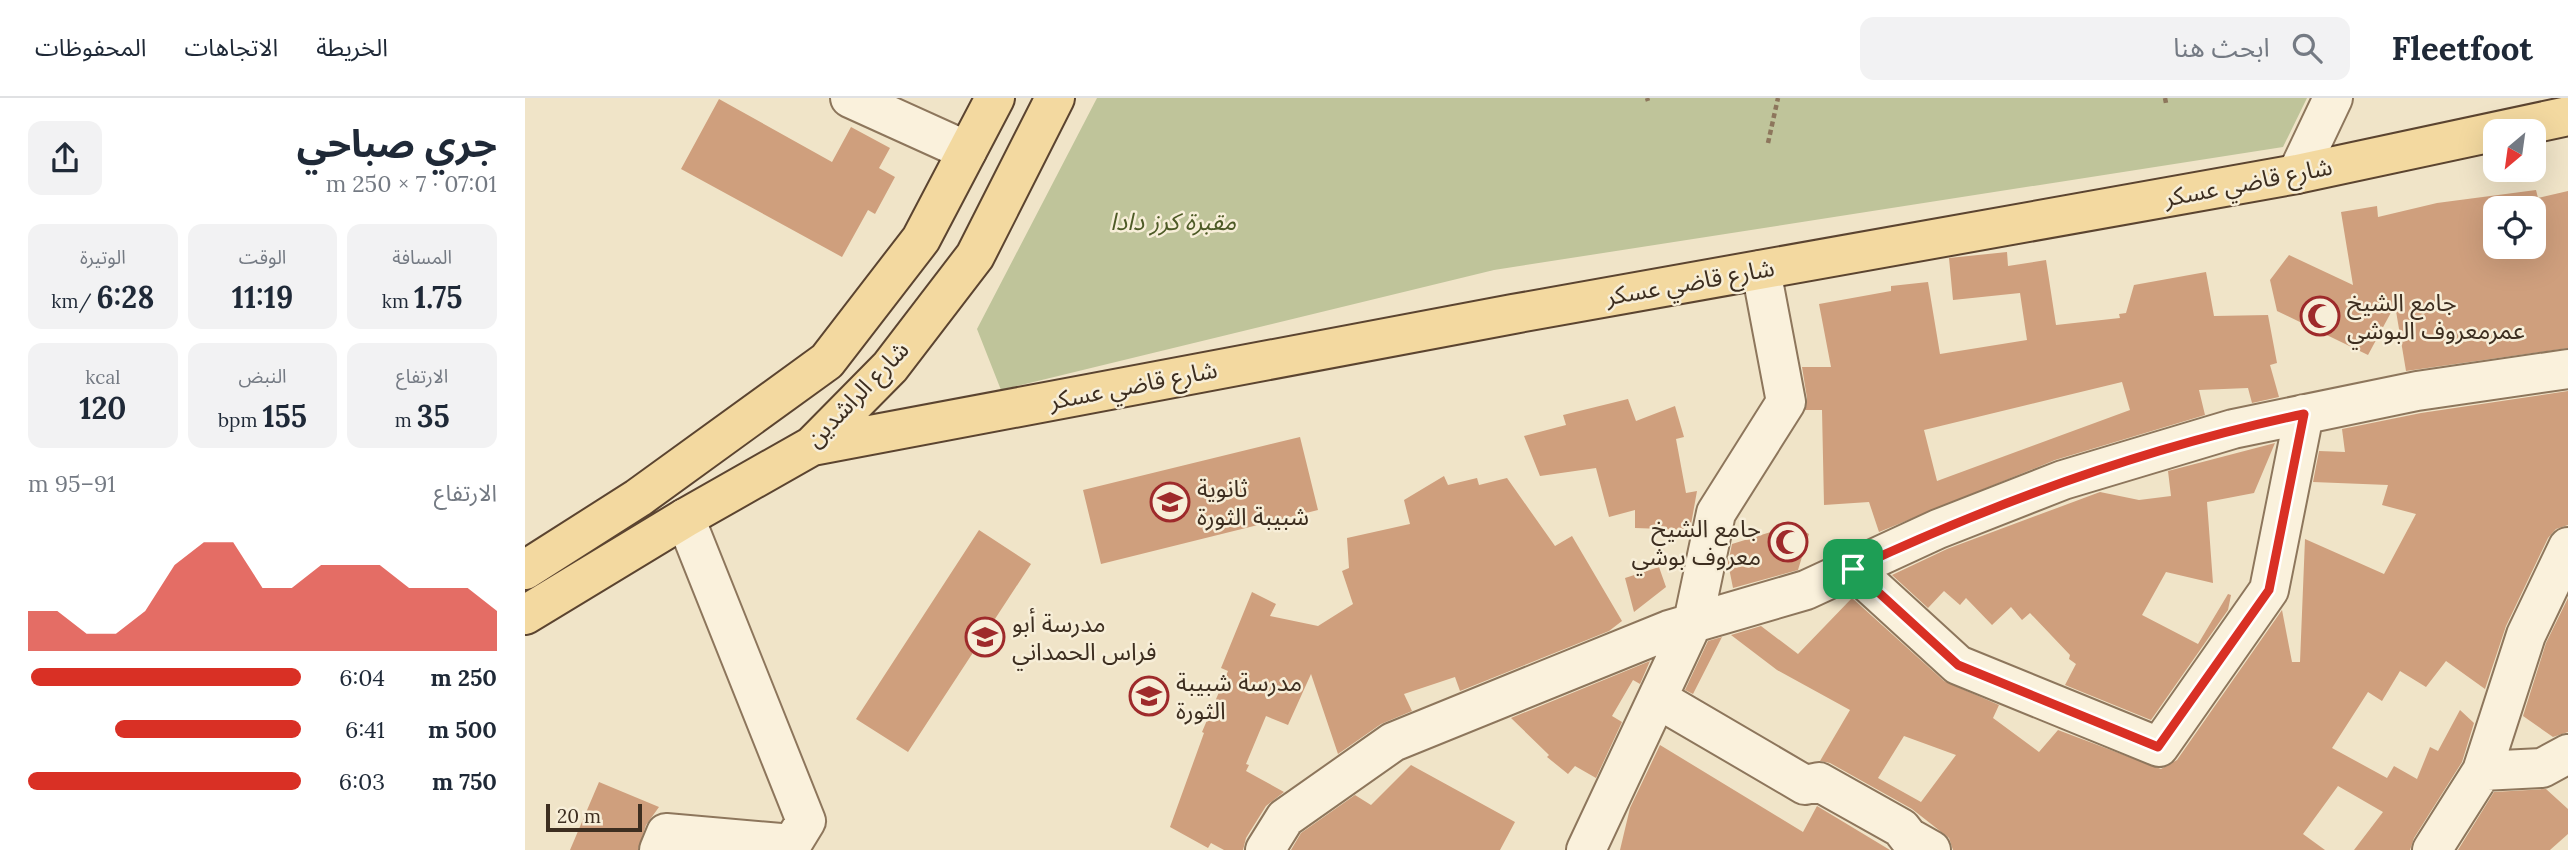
<!DOCTYPE html>
<html lang="ar">
<head>
<meta charset="utf-8">
<style>
  body { margin:0; font-family:Lora,"Noto Sans Arabic",serif; background:#f2f2f3; color:#1f2937; direction:rtl; height:100vh; display:flex; flex-direction:column; font-size:26px; white-space:nowrap }
  * { box-sizing:border-box; margin:0 }
  p { font-size:23px; color:#747a83 }
  .icon { flex:none; width:38px; height:38px; fill:none; stroke:currentColor; stroke-width:2; stroke-linecap:round; stroke-linejoin:round }
  .map { position:relative; flex:1; overflow:hidden; direction:ltr }
  .drawer { display:flex; flex-direction:column; background:#fff; width:525px }
  .drawer>* { flex:none }
  .needle { width:46px; rotate:209deg }
  .buttons { position:absolute; left:1958px; top:21px; display:grid; gap:14px }
  .buttons a { display:grid; place-items:center; width:63px; height:63px; border-radius:14px; background:#fff; box-shadow:0 7px 28px #0002; font-size:35px }
  .scale { position:absolute; left:21px; bottom:18px; width:96px; box-sizing:border-box; padding-left:7px; border:4px solid #3d2e20; border-top:0; font-size:19px; line-height:24px; white-space:nowrap; color:#3d2e20; -webkit-text-stroke:5px #f7eed8; paint-order:stroke }
  .pin { position:absolute; display:grid; place-items:center; width:60px; height:60px; color:#fff; margin:-30px; border-radius:14px; box-shadow:0 4px 10px #0006 }
  .round { display:grid; place-items:center; flex:none; width:74px; height:74px; border-radius:14px; background:#f2f2f3 }
  .head { display:flex; align-items:center; justify-content:space-between; height:119px; padding:0 28px }
  h1 { font-size:38px; font-weight:700; line-height:52px }
  .stats { display:grid; grid-template-columns:repeat(3,1fr); gap:10px; height:119px; padding:7px 28px }
  .stats div { display:grid; align-content:center; border-radius:14px; background:#f2f2f3; text-align:center }
  .stats b { font-size:30px; font-weight:700 }
  .stats small { font-size:19px; font-weight:400 }
  .stats p { font-size:19px }
  .chart { height:196px; padding:14px 28px }
  .chart p { display:flex; justify-content:space-between }
  .chart svg { width:100%; height:126px; margin-top:7px; fill:#d93025; opacity:.7 }
  ul { padding:0 28px; list-style:none; font-size:23px }
  li { display:grid; grid-template-columns:112px 84px 1fr; align-items:center; height:52px }
  li i { height:18px; border-radius:9px; background:#d93025 }
  header { display:flex; align-items:center; gap:42px; box-sizing:border-box; height:98px; padding:0 35px; background:#fff; border-bottom:2px solid #e0e1e3 }
  header strong { font-size:33px }
  nav { display:flex; gap:38px; margin-inline-start:auto; font-size:24px }
  .search { width:490px; height:63px; background:#f2f2f3; display:flex; align-items:center; gap:18px; box-sizing:border-box; padding:0 24px; border-radius:14px; color:#747a83; font-size:26px }
  main { display:flex; flex:1; min-height:0 }
  .map>svg:first-child { display:block }
  .cemetery { fill:#bfc49a }
  .building { fill:#cf9f7d; fill-rule:evenodd }
  .lines { fill:none; stroke-linecap:round; stroke-linejoin:round }
  .minor-casing { stroke:#8d765c; stroke-width:42 }
  .major-casing { stroke:#5b4430; stroke-width:42 }
  .path { stroke:#8d765c; stroke-width:4.5; stroke-dasharray:5 3.5; stroke-linecap:butt }
  .minor { stroke:#faf1dc; stroke-width:38 }
  .major { stroke:#f3d9a0; stroke-width:38 }
  .route-casing { stroke:#fff; stroke-width:14 }
  .route { stroke:#d93025; stroke-width:9 }
  .labels { text-anchor:middle; dominant-baseline:central; stroke-width:5; stroke-linejoin:round; paint-order:stroke }
  .street-label { font-size:24px; fill:#3d2e20; stroke:#f7eed8 }
  .park-label { font-size:24px; font-style:italic; fill:#4d5a26; stroke:#f7eed8 }
  .poi-label { font-size:24px; fill:#3d2e20; stroke:#f7eed8; text-anchor:start }
</style>
</head>
<body>
<header>
<strong>Fleetfoot</strong>
<div class="search"><svg class="icon" aria-label="search" viewBox="0 0 24 24"><circle cx="10" cy="10" r="6"/><path d="M15 15l6 6"/></svg>ابحث هنا</div>
<nav><a>الخريطة</a><a>الاتجاهات</a><a>المحفوظات</a></nav>
</header>
<main>
<div class="map">
<svg width="2043" height="752" viewBox="0 0 2043 752">
  <rect width="100%" height="100%" fill="#f0e4c8"/>
  <path class="cemetery" d="M572,0h1210l-24,49 -789,123 -493,120 -24,-61z"/>
  <path class="building" d="M194,1l113,63 19,-35 39,21 -11,20 16,9 -20,37 -7,-4 -26,47 -161,-88z
    M2011,92l2,8 30,-7v157l-162,23 -11,-66 -27,50 -91,-44 -7,-31 19,-25 64,30 -12,-73 36,-6 1,11 59,-14zM1970,110h39v39h-39z
    M1482,154l1,14 38,-6 10,65 64,-7 -1,-4 7,-1 8,-28 72,-13 8,44 54,-1 9,48 -7,2 9,32 -27,6 -4,-15 -49,2 6,25 -150,45 -176,72 -10,-30 -45,3 -2,-95h-17l2,-12 -5,-31h29l-12,-63 72,-13v-5l37,-4 12,72 87,-14 -7,-47 -67,7 -4,-42zM1597,284l8,28 -193,71 -13,-51z
    M2043,293v134l-12,4 -8,9 -42,88 -21,63 -39,-28 -20,26 -26,-16 -18,30 -14,-9 -36,56 55,30 7,-12 23,13 13,-32 8,4 22,-41 14,13 -12,39 -48,76 -4,12h-56l29,-38 -45,-26 -35,48 22,16h-372l-4,-12 -37,-29 -82,-46 -10,-2 30,-51 -73,-40 -46,-35 30,-9 37,28 54,-56 92,83 55,24 -6,13 46,34 19,-22 103,39 16,-9 105,-150 10,52h8l5,-123 79,35 32,-60 -34,-9 6,-20 -75,-3 6,-31 26,1 -3,-23 79,-16zM1379,638l52,19 -35,47 -43,-24z
    M1103,301l8,22 39,-15 9,31 -8,2 10,54 11,-2 -7,39 -55,-2v-18l-26,7 -13,-49 -56,8 -16,-40 42,-11 -3,-10z
    M775,339l18,73 -217,54 -18,-74z
    M1750,345l-21,50 -47,9 6,81 -47,-11 -24,43 56,29 30,-50 3,1 -3,15 -77,110 -86,-35 11,-21 -7,-5 1,-4 -40,-42 -8,7 -11,-13 -19,18 -26,-27 -6,7 -16,-14 -16,17 -36,-33 55,-26 153,-57 39,8 32,-4 -3,-25z
    M919,378l4,9 29,-7 2,7 28,-7 48,68 17,-10 50,85 -13,10 -149,60 -5,-14 -51,17 8,17 -31,13 -43,30 -27,-80 -23,51 -22,-9 -20,48 3,1 -3,6 38,21 -18,14 -20,32 -3,12h-19l-13,-7 -3,5 -38,-21 34,-94 -2,-1 26,-61 -7,-3 31,-76 24,12 -6,12 48,10 35,-22 -11,-33 7,-3 -2,-30 63,-14 -6,-24z
    M1268,427l16,9 -11,36 -65,18 -5,-25 4,-19 42,-13 4,2z
    M454,432l52,34 -123,188 -52,-33z
    M1134,469l7,20 -32,25 -9,-34z
    M2043,500v134l-15,5 -30,-21 23,-73z
    M1197,539l-29,57 -8,-4 23,-49z
    M1125,563l-10,23 -7,-4 -21,36 10,6 -26,56 -21,-12 -7,8 -21,-17 2,-2 -38,-37z
    M1135,647l143,87 14,-26 73,44h-270l10,-42z
    M886,667l104,57 -15,28h-209l10,-17 54,-38 16,10z
    M74,684l60,25 -13,18 -8,25h-68z
    M2021,691l22,20v25l-18,16h-92l36,-58z"/>
  <g class="lines">
    <defs>
      <path id="minor" d="M325,0l117,53
        M1772,76l36,-76
        M1328,471l105,96 201,82 110,-157 35,-176
        M1133,601l147,86 14,-3 82,46 7,9 23,13
        M1957,673l60,-3 26,-14
        M134,752l7,-17 126,11 14,-23 -121,-303
        M740,752l20,-32 108,-76 276,-112 137,-40 132,-61 125,-49 170,-51 184,-38 151,-22
        M1061,752l107,-228 23,-109 70,-111 -25,-132
        M1907,752l50,-79 44,-136 42,-88"/>
      <path id="major" d="M287,348l701,-132 784,-140 271,-58
        M0,472l113,-72 189,-137 94,-122 74,-141
        M0,517l160,-97 127,-72 78,-79 85,-111 80,-158"/>
    </defs>
    <use href="#minor" class="minor-casing"/>
    <use href="#major" class="major-casing"/>
    <path class="path" d="M1122,0l1,3
      M1640,0l1,5
      M1243,45l10,-45"/>
    <use href="#minor" class="minor"/>
    <use href="#major" class="major"/>
  </g>
  <g class="lines">
    <defs>
      <path id="route" d="M1779,316l-35,176 -111,157 -200,-82 -105,-96c145,-68 294,-122 451,-155z"/>
    </defs>
    <use href="#route" class="route-casing"/>
    <use href="#route" class="route"/>
  </g>
  <defs>
    <symbol id="mosque-ring" viewBox="-11 -11 22 22"><circle r="9.5" fill="#f7eed8" stroke="#9e2a2b" stroke-width="1.5"/><path d="M3.5-4.9A6 6 0 1 0 3.5 4.9A5 5 0 1 1 3.5-4.9Z" fill="#9e2a2b"/></symbol>
    <symbol id="school-ring" viewBox="-11 -11 22 22"><circle r="9.5" fill="#f7eed8" stroke="#9e2a2b" stroke-width="1.5"/><path d="M0-5L7-2L0 1L-7-2ZM-4 1L0 2.5L4 1V4Q0 6-4 4Z" fill="#9e2a2b"/></symbol>
  </defs>
  <g fill-rule="evenodd">
    <use href="#mosque-ring" x="1773" y="196" width="44" height="44"/>
    <use href="#school-ring" x="623" y="382" width="44" height="44"/>
    <use href="#mosque-ring" x="1241" y="422" width="44" height="44"/>
    <use href="#school-ring" x="438" y="517" width="44" height="44"/>
    <use href="#school-ring" x="602" y="576" width="44" height="44"/>
  </g>
  <g class="labels">
    <g class="street-label">
      <text transform="translate(1723 84) rotate(-11)">شارع قاضي عسكر</text>
      <text transform="translate(1165 184) rotate(-10)">شارع قاضي عسكر</text>
      <text transform="translate(608 287) rotate(-11)">شارع قاضي عسكر</text>
      <text transform="translate(332 296) rotate(-46)">شارع الراشدين</text>
    </g>
    <g class="park-label">
      <text x="648" y="123">مقبرة كرز دادا</text>
    </g>
    <g class="poi-label">
      <text x="1822" y="204">جامع الشيخ<tspan x="1822" dy="28">عمرمعروف البوشي</tspan></text>
      <text x="672" y="390">ثانوية<tspan x="672" dy="28">شبيبة الثورة</tspan></text>
      <text x="1236" y="430" text-anchor="end">جامع الشيخ<tspan x="1236" dy="28">معروف بوشي</tspan></text>
      <text x="487" y="525">مدرسة أبو<tspan x="487" dy="28">فراس الحمداني</tspan></text>
      <text x="651" y="584">مدرسة شبيبة<tspan x="651" dy="28">الثورة</tspan></text>
    </g>
  </g>
</svg>
<div class="buttons">
<a><svg class="needle" viewBox="-14 -14 28 28"><path d="M0-13l5 13h-10z" fill="#e53935"/><path d="M0 13l5-13h-10z" fill="#747a83"/></svg></a>
<a><svg class="icon" aria-label="locate" viewBox="0 0 24 24"><circle cx="12" cy="12" r="6"/><path d="M12 2v4M12 18v4M2 12h4M18 12h4"/></svg></a>
</div>
<div class="scale">20 m</div>
<div class="pin" style="left:1328px;top:471px;background:#1e9e55"><svg class="icon" aria-label="arrive" viewBox="0 0 24 24"><path d="M6 21V4h12l-3 4 3 4H6"/></svg></div>
</div>
<section class="drawer">
<div class="head"><div><h1>جري صباحي</h1><p>07:01 · 7 × 250 m</p></div><a class="round"><svg class="icon" aria-label="share" viewBox="0 0 24 24"><path d="M12 15V3M7 8l5-5 5 5M5 13v7h14v-7"/></svg></a></div>
<div class="stats">
<div><p>المسافة</p><b>1.75<small> km</small></b></div>
<div><p>الوقت</p><b>11:19</b></div>
<div><p>الوتيرة</p><b>6:28<small> /km</small></b></div>
</div>
<div class="stats">
<div><p>الارتفاع</p><b>35<small> m</small></b></div>
<div><p>النبض</p><b>155<small> bpm</small></b></div>
<div><p>kcal</p><b>120</b></div>
</div>
<div class="chart"><p><span>الارتفاع</span>91–95 m</p>
<svg viewBox="0 0 160 44" preserveAspectRatio="none"><path d="M0 44V30L10 30L20 38L30 38L40 30L50 14L60 6L70 6L80 22L90 22L100 14L110 14L120 14L130 22L140 22L150 22L160 30V44z"/></svg>
</div>
<ul>
<li><b>250 m</b>6:04<i style="width:99%"></i></li>
<li><b>500 m</b>6:41<i style="width:68%"></i></li>
<li><b>750 m</b>6:03<i style="width:100%"></i></li>
</ul>
</section>
</main>
</body>
</html>
